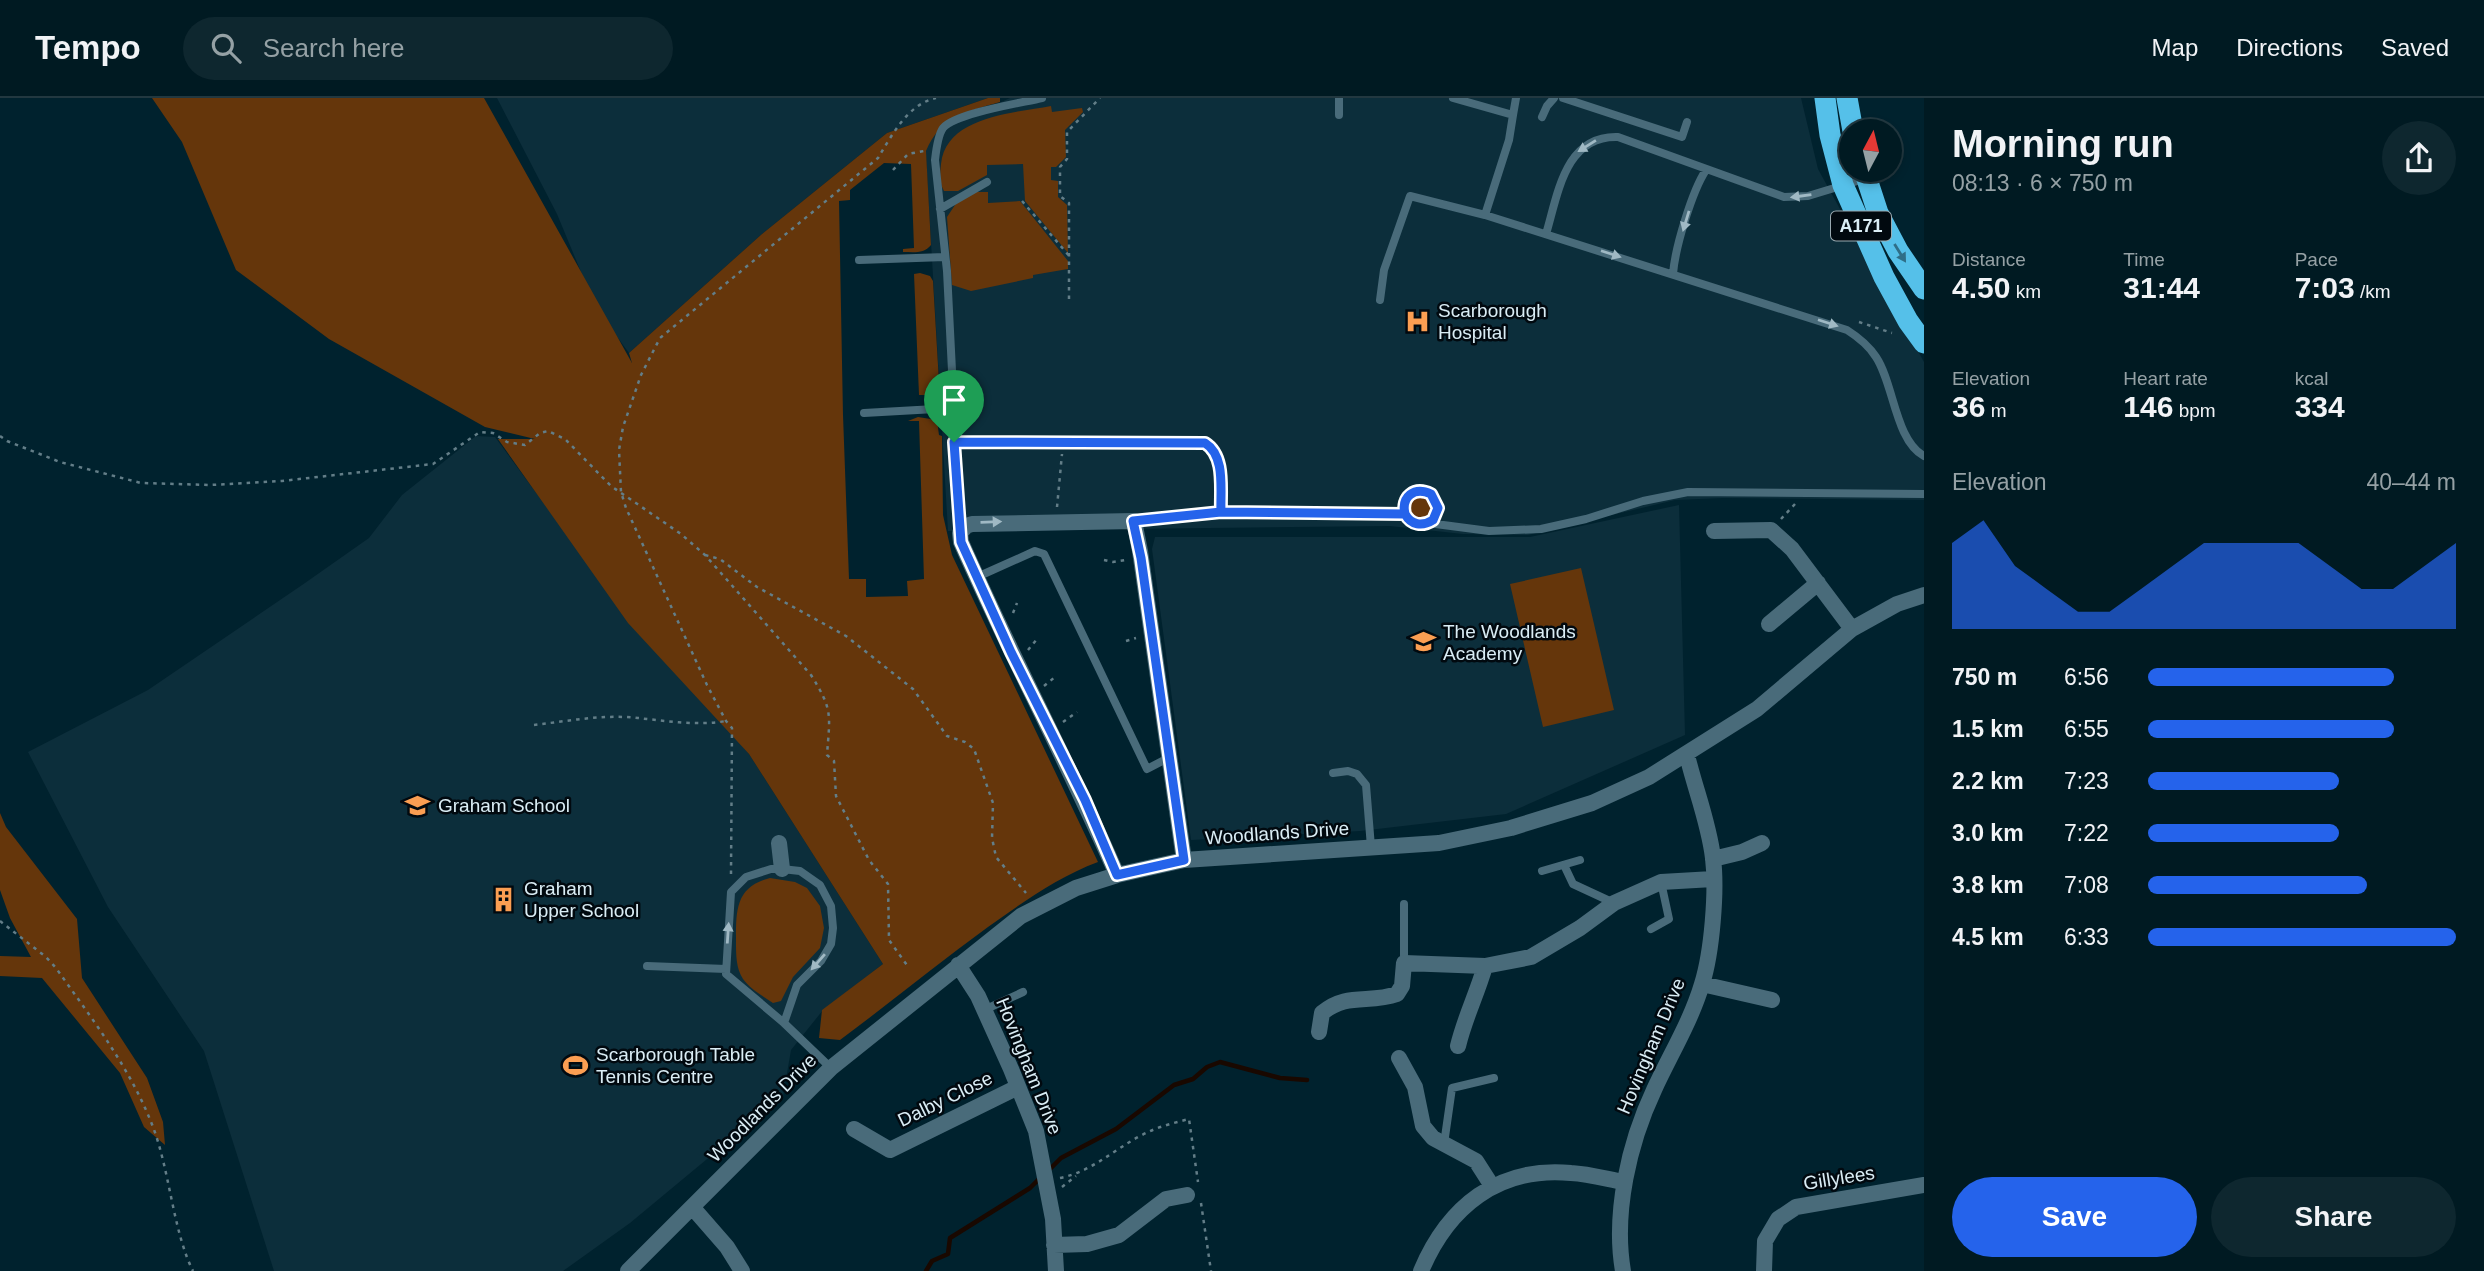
<!DOCTYPE html>
<html lang="en">
<head>
<meta charset="utf-8">
<style>
  body { margin:0; font-family:Helvetica,sans-serif; background:#0e272f; color:#f1f3f6; height:100vh; display:flex; flex-direction:column; font-size:26px; white-space:nowrap }
  * { box-sizing:border-box; margin:0 }
  p { font-size:23px; color:#95a1a5 }
  .icon { flex:none; width:38px; height:38px; fill:none; stroke:currentColor; stroke-width:2; stroke-linecap:round; stroke-linejoin:round }
  .map { position:relative; flex:1; overflow:hidden }
  .side { display:flex; flex-direction:column; background:#001a22; width:560px }
  .side>* { flex:none }
  .needle { width:46px; rotate:7deg }
  .tools { position:absolute; left:1839px; top:21px; display:grid; gap:14px }
  .tools a { display:grid; place-items:center; width:63px; height:63px; border-radius:50%; background:#001a22; box-shadow:0 4px 10px #0003,0 0 0 2px #223840; font-size:35px }
  .pin { position:absolute; display:grid; place-items:center; width:60px; height:60px; color:#fff; margin:-72px -30px; border-radius:50% 50% 50% 0; rotate:-45deg; box-shadow:0 0 7px #0007 }
  .pin .icon { rotate:45deg }
  .round { display:grid; place-items:center; flex:none; width:74px; height:74px; border-radius:37px; background:#0e272f }
  .summary { display:flex; align-items:center; justify-content:space-between; height:119px; padding:0 28px }
  h1 { font-size:38px; font-weight:800; line-height:52px }
  .figures { display:grid; grid-template-columns:repeat(3,1fr); gap:10px; height:119px; padding:7px 28px }
  .figures div { display:grid; align-content:center }
  .figures b { font-size:30px; font-weight:800 }
  .figures small { font-size:19px; font-weight:400 }
  .figures p { font-size:19px }
  .chart { height:196px; padding:14px 28px }
  .chart p { display:flex; justify-content:space-between }
  .chart svg { width:100%; height:126px; margin-top:7px; fill:#2563eb; opacity:.7 }
  .primary-button { display:flex; gap:14px; margin-top:auto; padding:14px 28px }
  .primary-button a { flex:1; height:80px; border-radius:42px; background:#2563eb; color:#fff; font-size:28px; font-weight:800; line-height:80px; text-align:center }
  .primary-button a+a { background:#0e272f; color:#f1f3f6 }
  ul { padding:0 28px; list-style:none; font-size:23px }
  li { display:grid; grid-template-columns:112px 84px 1fr; align-items:center; height:52px }
  li i { height:18px; border-radius:9px; background:#2563eb }
  header { display:flex; align-items:center; gap:42px; box-sizing:border-box; height:98px; padding:0 35px; background:#001a22; border-bottom:2px solid #223840 }
  header strong { font-size:33px }
  nav { display:flex; gap:38px; margin-inline-start:auto; font-size:24px }
  .search { width:490px; height:63px; background:#0e272f; display:flex; align-items:center; gap:18px; box-sizing:border-box; padding:0 24px; border-radius:38px; color:#95a1a5; font-size:26px }
  main { display:flex; flex:1; min-height:0 }
  .map>svg:first-child { display:block }
  .built { fill:#0c2e3b }
  .green { fill:#65360b }
  .lines { fill:none; stroke-linecap:round; stroke-linejoin:round }
  .stream { stroke:#190800; stroke-width:4.5 }
  .path { stroke:#637e88; stroke-width:2.5; stroke-dasharray:3.5 5; stroke-linecap:butt }
  .lane { stroke:#496b7a; stroke-width:8 }
  .street { stroke:#496b7a; stroke-width:16 }
  .highway { stroke:#55c0e9; stroke-width:21 }
  .oneway { fill:#a0b9c4 }
  .oneway2 { fill:#2f6e87 }
  .route-casing { stroke:#fff; stroke-width:14 }
  .route { stroke:#2563eb; stroke-width:9 }
  .labels { text-anchor:middle; dominant-baseline:central; stroke-width:5; stroke-linejoin:round; paint-order:stroke }
  .shield { fill:#01090f; stroke:#99a9b0; stroke-width:2 }
  .shield-label { font-size:18px; font-weight:bold; fill:#daedf5 }
  .poi-label { font-size:19px; fill:#daedf5; stroke:#01090f; text-anchor:start }
  .street-label { font-size:19px; fill:#daedf5; stroke:#01090f }
</style>
</head>
<body>
<header>
<strong>Tempo</strong>
<div class="search"><svg class="icon" aria-label="search" viewBox="0 0 24 24"><circle cx="10" cy="10" r="6"/><path d="M15 15l6 6"/></svg>Search here</div>
<nav><a>Map</a><a>Directions</a><a>Saved</a></nav>
</header>
<main>
<div class="map">
<svg width="1924" height="1173" viewBox="0 0 1924 1173">
  <rect width="100%" height="100%" fill="#00222e"/>
  <path class="built" d="M497,0h491l-101,35 -125,101 -133,119 -33,-45 -39,-94z
    M1010,0h791l17,71 106,193v138l-201,-2 -48,2 -147,35 -65,-1 -73,-8 -442,5 -24,-408 19,6z
    M476,338l19,1 81,110 173,207 134,210 -60,46 -32,40 -8,46 -153,127 -67,48h-289l-70,-220 -96,-144 -80,-155 120,-62 157,-107 64,-45 33,-43z
    M1679,407l6,230 -179,79 -146,17 -169,9 -39,-291 3,-12h375z"/>
  <path class="green" d="M152,0h332l148,265 -3,-10 133,-119 125,-101 101,-35h12v4c-32,9 -60,15 -74,49l5,94c-7,9 -17,7 -28,7v-3l11,-1 -3,-84 -27,-1 -34,27v10l-11,1 4,214 6,164h17v18l42,-1 -1,-15 17,-2 -5,-158h-11l10,-4 19,3 2,15 3,1 1,79 9,40 146,307c-40,15 -75,40 -110,65 -50,36 -98,76 -148,113l-21,-2 3,-28 61,-46 -134,-210 -121,-131 -130,-184h37l-50,-12 -156,-88 -93,-69 -54,-128z
    M1051,8l1,6 30,-4 1,4 -18,18 1,27 -10,10h-5v13l7,1v16l9,8 1,48 -43,-52 -2,-37 -36,1v10l-29,16h-14c-5,-8 -4,-18 -3,-27 5,-48 73,-51 110,-58z
    M976,94h12v11l32,-2 48,60v8l-35,6v3l-62,13 -19,-6 -5,-68 10,-15z
    M920,175l10,3 3,5 6,101h-3v7l-8,6h-9l-5,-121z
    M1408 410a13 13 0 1 1 26 0a13 13 0 1 1-26 0Z
    M1581,470l33,142 -71,17 -33,-143z
    M0,715l6,14 71,92 5,59 65,100 16,44 2,23 -21,-18 -24,-54 -78,-95 -42,-2v-20l31,1 -21,-39 -10,-28z
    M770,780l25,4 12,6 13,18 4,22 -4,20 -27,29 -12,24 -8,2c-10,-7 -23,-14 -30,-24 -7,-11 -7,-24 -7,-37 0,-31 -1,-55 34,-64z"/>
  <g class="lines">
    <path class="stream" d="M1049,1072l12,-12 55,-29 58,-44 19,-6 14,-12 13,-5 60,16 27,2
      M926,1173l6,-10 16,-7 2,-16 80,-50 10,-10"/>
    <path class="path" d="M893,72l15,-16 16,-3
      M1022,103l49,57
      M1069,201v-96l-9,-7v-29l7,-8v-27l33,-34
      M1859,224l33,11
      M0,338l7,5 53,21 81,21 69,2 72,-4 151,-17 47,-32 13,1 14,9 18,3 15,-12 8,-2 17,8 46,47 70,48 24,21 106,120c22,35 19,39 16,80l7,6 2,35 33,64 19,24 1,56 20,28
      M1057,409l5,-53
      M1781,421l14,-15
      M705,457l15,4 37,28 89,49 67,53 34,47 18,6 9,7 19,54 -1,35 4,19 30,36
      M1104,462l9,2 12,-2
      M1013,515l4,-10
      M1126,543l10,-3
      M1028,552l9,-11
      M1044,588l11,-9
      M1063,624l14,-10
      M534,627c34,-4 70,-11 104,-7 28,3 60,8 88,3
      M731,776l1,-146 -6,-7 -19,-36 -81,-177 -5,-16 -2,-42 4,-23 18,-52 19,-37 218,-180c14,-23 30,-54 58,-60
      M0,823l46,36 10,11c36,51 75,101 97,159 17,45 20,104 40,144
      M1060,1080c33,-7 53,-28 82,-43 15,-8 31,-12 47,-16l9,63
      M1062,1089l14,-11
      M1201,1105l10,68"/>
    <path class="lane" d="M1453,0l60,17 -4,25 -24,75
      M1563,0l119,39 5,-15
      M1339,17v-17
      M1513,17l3,-17
      M1542,19l5,-11 7,-8
      M940,111l47,-27
      M1546,136c12,-40 19,-99 72,-97l166,60 24,-1 56,-17
      M859,162l86,-3
      M1673,176c2,-26 19,-83 33,-104
      M1380,202l4,-30 26,-74 75,19 362,115c11,7 22,16 29,27 18,27 19,83 48,99
      M864,315l89,-5
      M954,344l251,1c21,13 15,47 16,69
      M1403 409a17 17 0 1 1 34 0a17 17 0 1 1-34 0Z
      M1134,423l87,-9 183,2
      M1428,425l61,8 52,-2 45,-10 57,-18 45,-9 236,2
      M960,432l-13,-259 -12,-111c1,-9 3,-25 8,-32 13,-15 78,-25 99,-30
      M977,479l58,-26 9,3 103,215 23,-12
      M1333,675l15,-2 9,3 9,11 5,62
      M1564,767l9,19 41,19
      M1542,773l38,-11
      M1404,806v59
      M1651,831l18,-10 -8,-37
      M647,868l79,3
      M984,912l39,-18
      M784,925l13,-38 24,-24 10,-17 2,-16 -2,-22 -11,-21 -20,-14 -18,-2h-11l-25,8 -15,15 -5,82 58,49 47,45
      M1444,1046l8,-56 42,-10"/>
    <path class="street" d="M1714,433l57,-1 21,19 60,80
      M1769,526l49,-41
      M779,745l3,26
      M1713,761l29,-7 20,-9
      M1117,777c-49,-113 -107,-221 -156,-333l-1,-9 6,-7 6,-2 162,-3 6,30 44,309
      M958,867l20,31 33,73 25,62 17,88 3,52
      M1702,886l70,16
      M1319,934l3,-19c25,-21 47,-9 75,-19l5,-8 2,-23 81,3
      M1458,948c7,-29 19,-52 27,-80l46,-9 49,-29 34,-25 47,-21 52,-3
      M1399,960l16,29 8,39 10,12 43,23 16,25
      M854,1031l36,21 128,-63
      M693,1110l34,39 15,24
      M1054,1147l33,-1 32,-9 47,-36 21,-4
      M628,1173l203,-203 190,-152 55,-28 41,-13 67,-15 255,-17 72,-15 81,-25 57,-26 108,-68 95,-80 45,-25 27,-9
      M1421,1173c27,-64 77,-105 150,-98 18,1 36,6 53,9
      M1623,1173c-10,-58 6,-128 31,-181 16,-35 37,-69 48,-106 10,-32 15,-93 11,-126 -4,-35 -18,-69 -26,-103
      M1764,1173l1,-30 13,-22 18,-12 128,-22"/>
    <path class="highway" d="M1825,0l5,37 13,50 41,92 24,44 16,22
      M1847,0l6,33
      M1864,72l14,43 20,38 26,38"/>
  </g>
  <defs><path id="oneway-solid" d="M-6-.8H1V-3.2L6.5 0L1 3.2V.8H-6Z" transform="scale(1.75)"/></defs>
  <g class="oneway">
    <use href="#oneway-solid" transform="translate(1587 48) rotate(148)"/>
    <use href="#oneway-solid" transform="translate(1801 98) rotate(172)"/>
    <use href="#oneway-solid" transform="translate(1686 123) rotate(107)"/>
    <use href="#oneway-solid" transform="translate(1611 156) rotate(18)"/>
    <use href="#oneway-solid" transform="translate(1828 225) rotate(18)"/>
    <use href="#oneway-solid" transform="translate(991 424) rotate(-2)"/>
    <use href="#oneway-solid" transform="translate(728 835) rotate(-86)"/>
    <use href="#oneway-solid" transform="translate(818 864) rotate(131)"/>
  </g>
  <use class="oneway2" href="#oneway-solid" transform="translate(1900 155) rotate(58)"/>
  <g class="lines">
    <defs>
      <path id="route" d="M954,344l7,100 50,110 74,148 32,75 67,-15 -43,-302 -8,-37 88,-9 184,2c6,11 17,13 28,6l5,-12 -7,-14c-17,-8 -30,3 -26,20l-184,-2c-1,-22 5,-56 -16,-69l-251,-1"/>
    </defs>
    <use href="#route" class="route-casing"/>
    <use href="#route" class="route"/>
  </g>
  <defs>
    <symbol id="hospital-bare" viewBox="-9 -9 18 18"><path d="M-5-5h3v3.5h4V-5h3V5h-3V1.5h-4V5h-3Z" fill="#fb9e52" stroke="#01090f" stroke-width="2.5" paint-order="stroke"/></symbol>
    <symbol id="school-bare" viewBox="-9 -9 18 18"><path d="M0-5L7-2L0 1L-7-2ZM-4 1L0 2.5L4 1V4Q0 6-4 4Z" fill="#fb9e52" stroke="#01090f" stroke-width="2.5" paint-order="stroke"/></symbol>
    <symbol id="building-bare" viewBox="-9 -9 18 18"><path d="M-4-6H4V6H1V3H-1V6H-4ZM-2.5-4.3h1.7v1.8h-1.7ZM.8-4.3h1.7v1.8H.8ZM-2.5-1h1.7V.8h-1.7ZM.8-1h1.7V.8H.8Z" fill="#fb9e52" stroke="#01090f" stroke-width="2.5" paint-order="stroke"/></symbol>
    <symbol id="stadium-bare" viewBox="-9 -9 18 18"><path d="M0-5a6.5 5 0 1 0 0 10a6.5 5 0 1 0 0-10ZM-3.5-1.8h7v3.6h-7Z" fill="#fb9e52" stroke="#01090f" stroke-width="2.5" paint-order="stroke"/></symbol>
  </defs>
  <g fill-rule="evenodd">
    <use href="#hospital-bare" x="1400" y="206" width="35" height="35"/>
    <use href="#school-bare" x="1406" y="526" width="35" height="35"/>
    <use href="#school-bare" x="400" y="690" width="35" height="35"/>
    <use href="#building-bare" x="486" y="784" width="35" height="35"/>
    <use href="#stadium-bare" x="558" y="950" width="35" height="35"/>
  </g>
  <g class="labels">
    <rect class="shield" x="1831" y="113.5" width="60" height="29" rx="5"/>
    <g class="shield-label">
      <text x="1861" y="128">A171</text>
    </g>
    <g class="poi-label">
      <text x="1438" y="212">Scarborough<tspan x="1438" dy="22">Hospital</tspan></text>
      <text x="1443" y="533">The Woodlands<tspan x="1443" dy="22">Academy</tspan></text>
      <text x="438" y="707">Graham School</text>
      <text x="524" y="790">Graham<tspan x="524" dy="22">Upper School</tspan></text>
      <text x="596" y="956">Scarborough Table<tspan x="596" dy="22">Tennis Centre</tspan></text>
    </g>
    <g class="street-label">
      <text transform="translate(1277 735) rotate(-4)">Woodlands Drive</text>
      <text transform="translate(1651 948) rotate(-67)">Hovingham Drive</text>
      <text transform="translate(1029 968) rotate(68)">Hovingham Drive</text>
      <text transform="translate(945 1001) rotate(-26)">Dalby Close</text>
      <text transform="translate(762 1010) rotate(-45)">Woodlands Drive</text>
      <text transform="translate(1839 1080) rotate(-9)">Gillylees</text>
    </g>
  </g>
</svg>
<div class="tools">
<a><svg class="needle" viewBox="-14 -14 28 28"><path d="M0-13l5 13h-10z" fill="#e53935"/><path d="M0 13l5-13h-10z" fill="#95a1a5"/></svg></a>
</div>
<div class="pin" style="left:954px;top:344px;background:#1e9e55"><svg class="icon" aria-label="arrive" viewBox="0 0 24 24"><path d="M6 21V4h12l-3 4 3 4H6"/></svg></div>
</div>
<section class="side">
<div class="summary"><div><h1>Morning run</h1><p>08:13 · 6 × 750 m</p></div><a class="round"><svg class="icon" aria-label="share" viewBox="0 0 24 24"><path d="M12 15V3M7 8l5-5 5 5M5 13v7h14v-7"/></svg></a></div>
<div class="figures">
<div><p>Distance</p><b>4.50<small> km</small></b></div>
<div><p>Time</p><b>31:44</b></div>
<div><p>Pace</p><b>7:03<small> /km</small></b></div>
</div>
<div class="figures">
<div><p>Elevation</p><b>36<small> m</small></b></div>
<div><p>Heart rate</p><b>146<small> bpm</small></b></div>
<div><p>kcal</p><b>334</b></div>
</div>
<div class="chart"><p><span>Elevation</span>40–44 m</p>
<svg viewBox="0 0 160 44" preserveAspectRatio="none"><path d="M0 44V14L10 6L20 22L30 30L40 38L50 38L60 30L70 22L80 14L90 14L100 14L110 14L120 22L130 30L140 30L150 22L160 14V44z"/></svg>
</div>
<ul>
<li><b>750 m</b>6:56<i style="width:80%"></i></li>
<li><b>1.5 km</b>6:55<i style="width:80%"></i></li>
<li><b>2.2 km</b>7:23<i style="width:62%"></i></li>
<li><b>3.0 km</b>7:22<i style="width:62%"></i></li>
<li><b>3.8 km</b>7:08<i style="width:71%"></i></li>
<li><b>4.5 km</b>6:33<i style="width:100%"></i></li>
</ul>
<div class="primary-button"><a>Save</a><a>Share</a></div>
</section>
</main>
</body>
</html>
